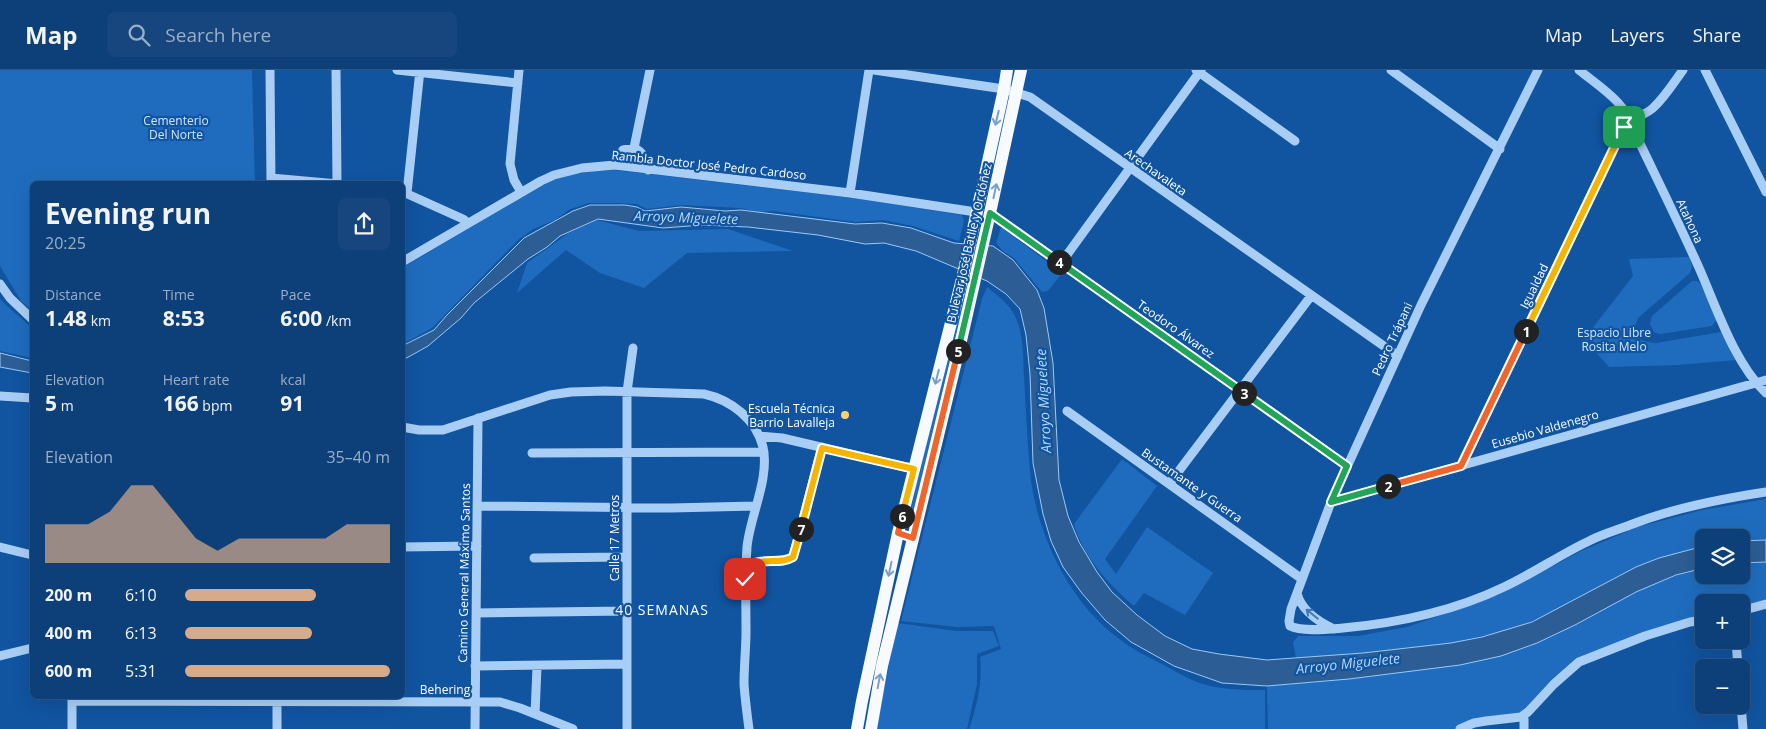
<!DOCTYPE html>
<html lang="en">
<head>
<meta charset="utf-8">
<style>
  body { margin:0; font-family:"Open Sans",sans-serif; background:#16467d; color:#f1f3f6; height:100vh; display:flex; flex-direction:column; font-size:19px; white-space:nowrap }
  * { box-sizing:border-box; margin:0 }
  p { font-size:16px; color:#9aafc6 }
  .icon { flex:none; width:28px; height:28px; fill:none; stroke:currentColor; stroke-width:2; stroke-linecap:round; stroke-linejoin:round }
  .map { position:relative; flex:1; overflow:hidden }
  .panel { position:absolute; left:30px; top:111px; width:375px; height:518px; display:flex; flex-direction:column; background:#0d3f78; border-radius:8px; box-shadow:0 5px 20px #0002,0 0 0 1px #2d588a }
  .panel>* { flex:none }
  .buttons { position:absolute; left:1695px; top:459px; display:grid; gap:10px }
  .buttons a { display:grid; place-items:center; width:55px; height:55px; border-radius:8px; background:#0d3f78; box-shadow:0 5px 20px #0002,0 0 0 1px #2d588a; font-size:25px }
  .pin { position:absolute; display:grid; place-items:center; width:42px; height:42px; color:#fff; margin:-21px; border-radius:10px; box-shadow:0 2px 8px #0006 }
  .km { position:absolute; width:25px; height:25px; margin:-12px; border-radius:50%; background:#222; color:#fff; font-size:14px; line-height:25px; text-align:center }
  .round { display:grid; place-items:center; flex:none; width:52px; height:52px; border-radius:8px; background:#16467d }
  .summary { display:flex; align-items:center; justify-content:space-between; height:85px; padding:0 15px }
  h1 { font-size:28px; font-weight:700; line-height:38px }
  .metrics { display:grid; grid-template-columns:repeat(3,1fr); gap:8px; height:85px; padding:5px 15px }
  .metrics div { display:grid; align-content:center }
  .metrics b { font-size:21px; font-weight:700 }
  .metrics small { font-size:14px; font-weight:400 }
  .metrics p { font-size:14px }
  .chart { height:140px; padding:10px 15px }
  .chart p { display:flex; justify-content:space-between }
  .chart svg { width:100%; height:90px; margin-top:5px; fill:#d6ab8b; opacity:.7 }
  ul { padding:0 15px; list-style:none; font-size:16px }
  li { display:grid; grid-template-columns:80px 60px 1fr; align-items:center; height:38px }
  li i { height:12px; border-radius:6px; background:#d6ab8b }
  header { display:flex; align-items:center; gap:30px; box-sizing:border-box; height:70px; padding:0 25px; background:#0d3f78; border-bottom:1px solid #2d588a }
  header strong { font-size:24px }
  nav { display:flex; gap:28px; margin-inline-start:auto; font-size:18px }
  .search { width:350px; height:45px; background:#16467d; display:flex; align-items:center; gap:12px; box-sizing:border-box; padding:0 18px; border-radius:8px; color:#9aafc6; font-size:19px }
  .map>svg:first-child { display:block }
  .green { fill:#1f6cbe }
  .water { fill:#2c5e95; stroke:#9bc9f8 }
  .lines { fill:none; stroke-linecap:round; stroke-linejoin:round }
  .minor { stroke:#a9cef5; stroke-width:9 }
  .major { stroke:#f7faff; stroke-width:12 }
  .oneway { stroke:#789fcb }
  .oneway2 { stroke:#3f79ba }
  .split-1-casing { stroke:#fff; stroke-width:10 }
  .split-2-casing { stroke:#fff; stroke-width:10 }
  .split-3-casing { stroke:#fff; stroke-width:10 }
  .split-4-casing { stroke:#fff; stroke-width:10 }
  .split-5-casing { stroke:#fff; stroke-width:10 }
  .split-6-casing { stroke:#fff; stroke-width:10 }
  .split-7-casing { stroke:#fff; stroke-width:10 }
  .split-8-casing { stroke:#fff; stroke-width:10 }
  .split-1 { stroke:#f5b400; stroke-width:6 }
  .split-2 { stroke:#f0652b; stroke-width:6 }
  .split-3 { stroke:#22a559; stroke-width:6 }
  .split-4 { stroke:#22a559; stroke-width:6 }
  .split-5 { stroke:#22a559; stroke-width:6 }
  .split-6 { stroke:#f0652b; stroke-width:6 }
  .split-7 { stroke:#f5b400; stroke-width:6 }
  .split-8 { stroke:#f5b400; stroke-width:6 }
  .poi-dot { fill:#ffd06d; stroke:#1154a0; stroke-width:2 }
  .labels { text-anchor:middle; dominant-baseline:central; stroke-width:4.5; stroke-linejoin:round; paint-order:stroke }
  .park-label { font-size:12px; fill:#d2e7fe; stroke:#1154a0 }
  .street-label { font-size:12px; fill:#fff; stroke:#1154a0 }
  .poi-label { font-size:12px; fill:#fff; stroke:#1154a0; text-anchor:end }
  .water-label { font-size:14px; font-style:italic; fill:#b6d8fb; stroke:#1154a0 }
  .neighbourhood-label { font-size:14px; letter-spacing:1px; fill:#fff; stroke:#1154a0 }
</style>
</head>
<body>
<header>
<strong>Map</strong>
<div class="search"><svg class="icon" aria-label="search" viewBox="0 0 24 24"><circle cx="10" cy="10" r="6"/><path d="M15 15l6 6"/></svg>Search here</div>
<nav><a>Map</a><a>Layers</a><a>Share</a></nav>
</header>
<div class="map">
<svg width="1766" height="659" viewBox="0 0 1766 659">
  <rect width="100%" height="100%" fill="#1154a0"/>
  <path class="green" d="M0,0h252l3,114h-223v126l-11,-9 -21,-35z
    M615,100l238,28 109,17 2,6 -5,20 -46,-15 -30,-6 -28,2 -81,-11 -14,1 -20,-4 -59,-3 -34,4 -10,-5 -21,-1h-27l-19,6 -15,11 -22,9 -14,10 -87,89 -29,16 -1,-76 101,-60 50,-28 12,-4 30,-5z
    M597,150l42,11 89,-2 65,22 -106,2 -43,35 -44,-15 -34,-23 -49,43 10,-30 42,-30z
    M1001,157l61,46 -14,18 -6,1 -28,-34 -11,-7 -7,-8z
    M1689,187l3,9 -2,7 -52,45c-8,18 0,24 18,25l65,-11 2,1 14,27 -59,5 -69,2 -25,-28 49,-63 -4,-17z
    M967,209h3l-60,248h-2l7,-37z
    M1692,211h5l4,3 16,35 -5,7 -52,8 -6,-2 -4,-8 2,-8z
    M987,217c10,8 21,16 27,27 10,18 9,43 10,63 2,31 3,63 6,94 5,60 39,131 88,167 14,11 30,19 46,27 11,6 22,13 33,17 22,8 45,8 68,8v39h-296c8,-24 14,-47 11,-72l21,-8 -7,-23 -37,1 -56,-6 81,-322z
    M0,229l7,7 25,22v30l-32,-7z
    M1122,389l35,27 -52,73 11,15 31,-47 66,46 -28,42 -41,-22 -10,13c-24,-20 -52,-51 -60,-82z
    M1766,429v41l-25,1v-3h-37v8l-45,12 -23,9 -81,44 -44,19 -60,13 -88,10 -67,5 -3,-16 5,-6h60l49,-9 58,-20 66,-29 50,-27 57,-24 64,-17z
    M1766,492v39l-25,6v-5h-37v15l-127,44 -54,51 -54,11 -14,6h-187l-1,-43c44,-3 88,-7 131,-13 47,-6 93,-12 137,-29 35,-14 67,-35 101,-52 22,-11 44,-18 68,-24v7h37v-12z
    M898,553l58,8h37l6,15 -22,8v30l-10,45h-90l5,-31z"/>
  <path class="water" d="M590,135h35l12,2 8,4 36,-4 44,4 16,-1 114,14 27,-1 29,5 43,15 39,3 20,14 24,30 7,18 9,55 6,117 9,36 11,26 18,30 15,20 25,23 28,21 27,13 27,5 48,6 96,-7 88,-10 31,-6 50,-15 104,-55 23,-9 45,-12v22l-28,7 -40,17 -61,33 -38,18 -36,13 -41,9 -111,14 -82,7 -45,-3 -48,-17 -43,-24 -26,-22 -24,-28 -18,-25 -12,-26 -8,-27 -10,-51 -3,-89 -4,-39 -6,-26 -14,-15 -19,-13 -71,-30 -32,-8 -19,1 -47,-9 -70,-8 -45,-2 -40,3 -65,-9 -38,17 -13,11 -19,12 -54,44 -13,15 -33,28 -25,14 -1,-14 32,-16 13,-15 77,-77 49,-27z
    M0,283l32,8v12l-32,-6z
    M1766,470v22l-25,1v-22z"/>
  <g class="lines">
    <path class="minor" d="M270,0l1,114
      M336,0l1,114
      M397,0l121,13
      M519,0l-9,94 4,16 7,12
      M874,0l130,19 26,8 368,259
      M1196,0l99,71
      M1391,0l109,79
      M1538,0l-117,235 -90,197 -40,107 -2,12 1,5c12,6 39,3 53,2 55,-5 111,-17 161,-41 30,-14 57,-33 87,-47 12,-6 26,-10 39,-15 43,-17 90,-26 136,-33
      M1579,0c22,18 48,33 55,61 22,46 45,92 66,139 17,39 35,94 66,123
      M1705,0l61,122
      M634,78l16,-78
      M615,95l1,-6 7,-9 11,-2c10,4 12,12 14,22
      M271,108l67,6
      M403,122l60,27 5,4
      M407,123l13,-123
      M850,123l19,-123
      M990,143l357,253
      M402,192l139,-81 13,-6 28,-7 33,-3 235,28 126,19
      M1061,193l140,-193
      M0,214l10,14 22,21
      M0,326l32,2
      M1067,341l235,168
      M402,357l17,3h24l107,-35 21,-3 34,-1 99,3c27,6 52,25 59,53 7,31 -13,69 -16,100 -2,28 -1,56 -1,84 0,17 -2,35 -2,53 1,15 3,30 5,45
      M759,366l23,2 132,31
      M532,383l232,-1
      M1461,396l163,-339c9,-10 20,-11 29,-19 12,-11 21,-26 30,-38
      M1169,414l142,-188
      M1331,432l435,-122
      M477,436l194,2 85,-2
      M0,477l32,8
      M402,477l75,-1
      M534,488l92,-1
      M746,496c17,-9 34,-1 47,-9l29,-110
      M1297,523c4,17 22,29 37,36
      M1741,541l25,-7
      M476,543l150,-2
      M1736,570l2,28
      M0,586l32,-8
      M475,596l151,-2
      M277,626v33
      M72,627v32
      M72,631l428,1 20,6 53,21
      M1741,635l2,24
      M535,644l2,-47
      M475,659l3,-311
      M627,659v-337l6,-44
      M1460,659l14,-6 12,-2 35,-4 7,-5 26,-28 25,-22 66,-26 45,-14 14,-2
      M1524,659v-14"/>
    <path class="major" d="M857,659l5,-28 36,-168 64,-254 42,-190 3,-19
      M871,659l11,-63 78,-321 30,-132 31,-143"/>
  </g>
  <defs><path id="oneway-shaft" d="M-6 0H5M1.5-3L5.5 0L1.5 3" fill="none" stroke-width="1.6" stroke-linecap="round" stroke-linejoin="round" transform="scale(1.25)"/></defs>
  <g class="oneway">
    <use href="#oneway-shaft" transform="translate(997 48) rotate(103)"/>
    <use href="#oneway-shaft" transform="translate(995 121) rotate(-78)"/>
    <use href="#oneway-shaft" transform="translate(937 307) rotate(104)"/>
    <use href="#oneway-shaft" transform="translate(890 499) rotate(102)"/>
    <use href="#oneway-shaft" transform="translate(879 611) rotate(-79)"/>
  </g>
  <use class="oneway2" href="#oneway-shaft" transform="translate(1312 544) rotate(-141)"/>
  <g class="lines">
    <defs>
      <path id="split-1" d="M1526,261l98,-204"/>
      <path id="split-2" d="M1388,416l73,-20 65,-135"/>
      <path id="split-3" d="M1244,323l103,73 -16,36 57,-16"/>
      <path id="split-4" d="M1059,192l185,131"/>
      <path id="split-5" d="M958,281l32,-138 69,49"/>
      <path id="split-6" d="M902,446l-4,17 15,5 45,-187"/>
      <path id="split-7" d="M801,459l21,-81 92,21 -12,47"/>
      <path id="split-8" d="M745,509l1,-13c17,-9 34,-1 47,-9l8,-28"/>
    </defs>
    <use href="#split-1" class="split-1-casing"/>
    <use href="#split-2" class="split-2-casing"/>
    <use href="#split-3" class="split-3-casing"/>
    <use href="#split-4" class="split-4-casing"/>
    <use href="#split-5" class="split-5-casing"/>
    <use href="#split-6" class="split-6-casing"/>
    <use href="#split-7" class="split-7-casing"/>
    <use href="#split-8" class="split-8-casing"/>
    <use href="#split-1" class="split-1"/>
    <use href="#split-2" class="split-2"/>
    <use href="#split-3" class="split-3"/>
    <use href="#split-4" class="split-4"/>
    <use href="#split-5" class="split-5"/>
    <use href="#split-6" class="split-6"/>
    <use href="#split-7" class="split-7"/>
    <use href="#split-8" class="split-8"/>
  </g>
  <circle class="poi-dot" cx="845" cy="345" r="5"/>
  <g class="labels">
    <g class="park-label">
      <text x="176" y="50">Cementerio<tspan x="176" dy="14">Del Norte</tspan></text>
      <text x="1614" y="262">Espacio Libre<tspan x="1614" dy="14">Rosita Melo</tspan></text>
    </g>
    <g class="street-label">
      <text transform="translate(709 95) rotate(6)">Rambla Doctor José Pedro Cardoso</text>
      <text transform="translate(1156 102) rotate(35)">Arechavaleta</text>
      <text transform="translate(1690 151) rotate(65)">Atahona</text>
      <text transform="translate(969 173) rotate(-77)">Bulevar José Batlle y Ordóñez</text>
      <text transform="translate(1534 216) rotate(-64)">Igualdad</text>
      <text transform="translate(1176 259) rotate(35)">Teodoro Álvarez</text>
      <text transform="translate(1392 269) rotate(-65)">Pedro Trápani</text>
      <text transform="translate(1545 359) rotate(-16)">Eusebio Valdenegro</text>
      <text transform="translate(1192 415) rotate(35)">Bustamante y Guerra</text>
      <text transform="translate(614 468) rotate(-90)">Calle 17 Metros</text>
      <text transform="translate(464 503) rotate(-89)">Camino General Máximo Santos</text>
      <text x="445" y="619">Behering</text>
    </g>
    <g class="poi-label">
      <text x="835" y="338">Escuela Técnica<tspan x="835" dy="14">Barrio Lavalleja</tspan></text>
    </g>
    <g class="water-label">
      <text transform="translate(686 147) rotate(2)">Arroyo Miguelete</text>
      <text transform="translate(1043 331) rotate(-93)">Arroyo Miguelete</text>
      <text transform="translate(1348 593) rotate(-6)">Arroyo Miguelete</text>
    </g>
    <g class="neighbourhood-label">
      <text x="662" y="539">40 SEMANAS</text>
    </g>
  </g>
</svg>
<div class="buttons">
<a><svg class="icon" aria-label="layers" viewBox="0 0 24 24"><path d="M12 4l9 5-9 5-9-5zM3 14l9 5 9-5"/></svg></a>
<a>+</a>
<a>−</a>
</div>
<div class="pin" style="left:1624px;top:57px;background:#1e9e55"><svg class="icon" aria-label="arrive" viewBox="0 0 24 24"><path d="M6 21V4h12l-3 4 3 4H6"/></svg></div>
<div class="pin" style="left:745px;top:509px;background:#d93025"><svg class="icon" aria-label="check" viewBox="0 0 24 24"><path d="M5 12l5 5 9-10"/></svg></div>
<b class="km" style="left:1526px;top:261px">1</b>
<b class="km" style="left:1388px;top:416px">2</b>
<b class="km" style="left:1244px;top:323px">3</b>
<b class="km" style="left:1059px;top:192px">4</b>
<b class="km" style="left:958px;top:281px">5</b>
<b class="km" style="left:902px;top:446px">6</b>
<b class="km" style="left:801px;top:459px">7</b>
<section class="panel">
<div class="summary"><div><h1>Evening run</h1><p>20:25</p></div><a class="round"><svg class="icon" aria-label="share" viewBox="0 0 24 24"><path d="M12 15V3M7 8l5-5 5 5M5 13v7h14v-7"/></svg></a></div>
<div class="metrics">
<div><p>Distance</p><b>1.48<small> km</small></b></div>
<div><p>Time</p><b>8:53</b></div>
<div><p>Pace</p><b>6:00<small> /km</small></b></div>
</div>
<div class="metrics">
<div><p>Elevation</p><b>5<small> m</small></b></div>
<div><p>Heart rate</p><b>166<small> bpm</small></b></div>
<div><p>kcal</p><b>91</b></div>
</div>
<div class="chart"><p><span>Elevation</span>35–40 m</p>
<svg viewBox="0 0 160 44" preserveAspectRatio="none"><path d="M0 44V25L10 25L20 25L30 19L40 6L50 6L60 19L70 32L80 38L90 32L100 32L110 32L120 32L130 32L140 25L150 25L160 25V44z"/></svg>
</div>
<ul>
<li><b>200 m</b>6:10<i style="width:64%"></i></li>
<li><b>400 m</b>6:13<i style="width:62%"></i></li>
<li><b>600 m</b>5:31<i style="width:100%"></i></li>
</ul>
</section>
</div>
</body>
</html>
